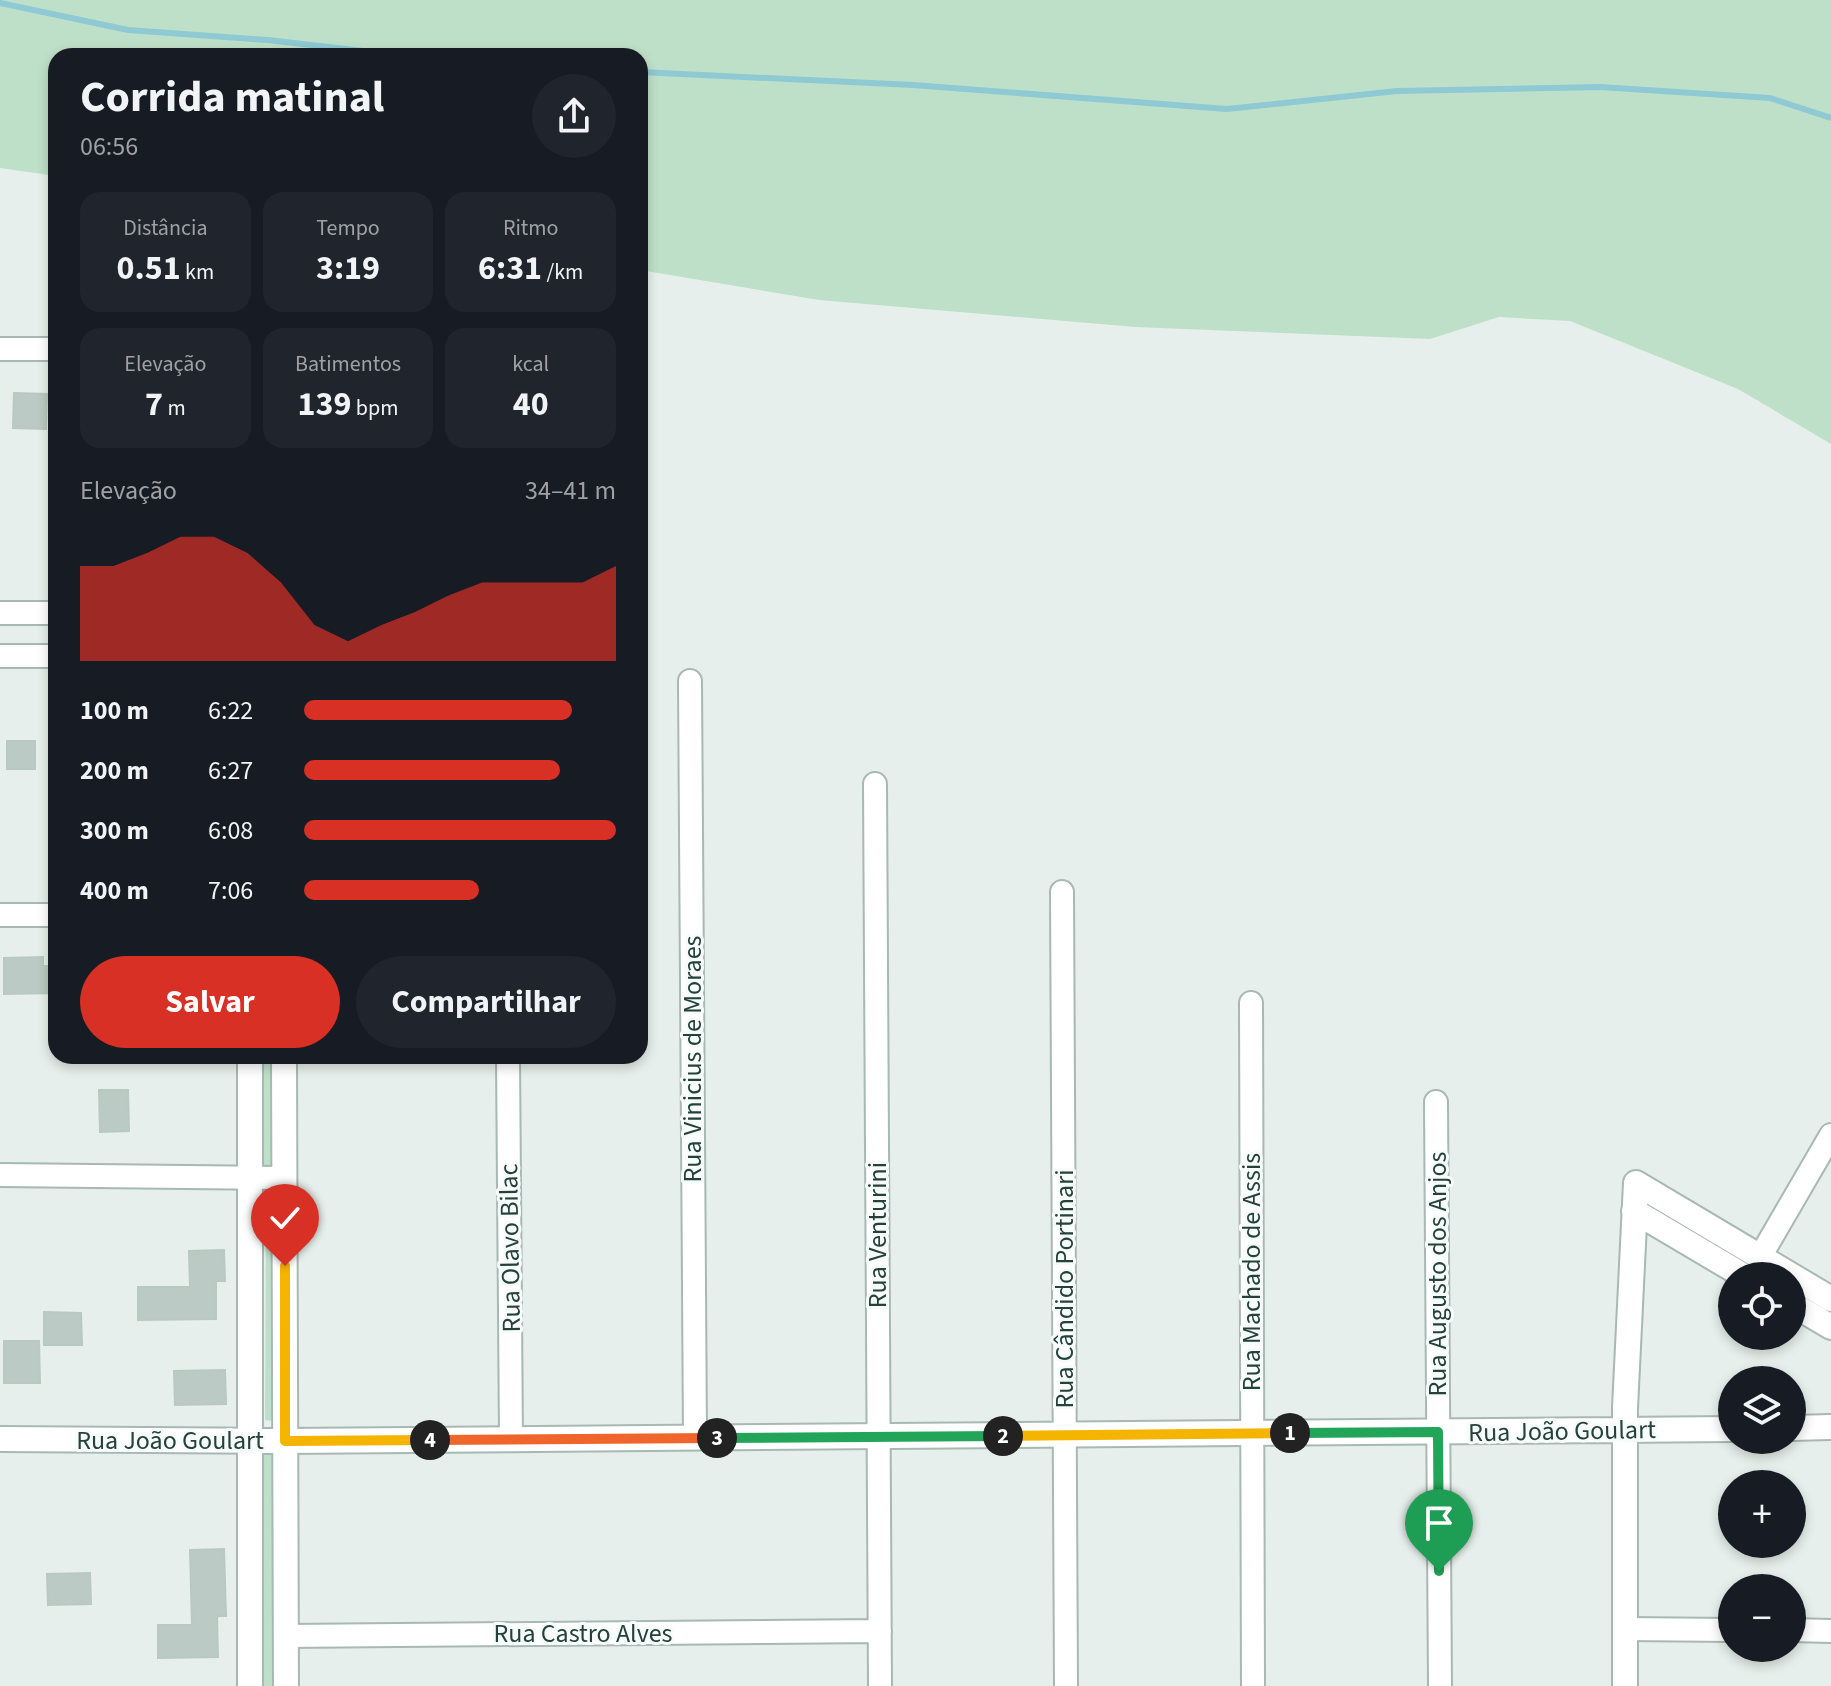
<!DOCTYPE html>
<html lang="pt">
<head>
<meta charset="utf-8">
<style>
  body { margin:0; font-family:"Source Sans 3",sans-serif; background:#20242c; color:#f1f3f6; height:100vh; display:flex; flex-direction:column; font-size:30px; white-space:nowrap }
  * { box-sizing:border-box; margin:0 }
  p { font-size:26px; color:#9ea1a6 }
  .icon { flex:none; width:44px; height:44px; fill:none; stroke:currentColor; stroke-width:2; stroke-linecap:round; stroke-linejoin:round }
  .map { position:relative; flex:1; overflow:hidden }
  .sheet { position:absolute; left:48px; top:48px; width:600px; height:1016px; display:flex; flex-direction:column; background:#171b24; border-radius:24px; box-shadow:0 4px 12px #0003 }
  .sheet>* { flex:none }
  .tools { position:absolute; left:1718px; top:1262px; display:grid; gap:16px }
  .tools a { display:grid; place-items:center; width:88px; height:88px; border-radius:50%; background:#171b24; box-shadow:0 4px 12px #0003; font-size:40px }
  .pin { position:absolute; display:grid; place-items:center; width:68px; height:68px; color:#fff; margin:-82px -34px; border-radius:50% 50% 50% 0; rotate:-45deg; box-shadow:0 0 8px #0007 }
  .pin .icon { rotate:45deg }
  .km { position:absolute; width:40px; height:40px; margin:-20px; border-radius:50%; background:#222; color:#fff; font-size:22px; line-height:40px; text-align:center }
  .round { display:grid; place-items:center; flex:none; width:84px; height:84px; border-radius:42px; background:#20242c }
  .overview { display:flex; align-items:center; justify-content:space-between; height:136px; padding:0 32px }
  h1 { font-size:44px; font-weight:700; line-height:60px }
  .figures { display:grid; grid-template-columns:repeat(3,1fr); gap:12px; height:136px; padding:8px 32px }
  .figures div { display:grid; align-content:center; border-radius:20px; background:#20242c; text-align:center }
  .figures b { font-size:34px; font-weight:700 }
  .figures small { font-size:22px; font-weight:400 }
  .figures p { font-size:22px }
  .chart { height:224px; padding:16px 32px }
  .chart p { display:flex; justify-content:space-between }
  .chart svg { width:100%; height:144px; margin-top:8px; fill:#d93025; opacity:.7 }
  .cta { display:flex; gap:16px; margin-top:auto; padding:16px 32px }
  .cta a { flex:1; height:92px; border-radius:48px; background:#d93025; color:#fff; font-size:32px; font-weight:700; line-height:92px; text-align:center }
  .cta a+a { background:#20242c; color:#f1f3f6 }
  ul { padding:0 32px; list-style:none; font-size:26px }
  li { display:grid; grid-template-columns:128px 96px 1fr; align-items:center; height:60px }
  li i { height:20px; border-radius:10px; background:#d93025 }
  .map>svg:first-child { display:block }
  .green { fill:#bfe0c8 }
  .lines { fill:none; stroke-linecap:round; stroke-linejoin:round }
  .stream { stroke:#8ec9d4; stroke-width:6 }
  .building { fill:#bbcac4; stroke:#b8c9c2; stroke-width:2 }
  .minor-casing { stroke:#a8b8b2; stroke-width:26 }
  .tertiary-casing { stroke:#a8b8b2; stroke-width:28 }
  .minor { stroke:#fff; stroke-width:22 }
  .tertiary { stroke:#fff; stroke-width:24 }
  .split-1-casing { stroke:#fff; stroke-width:16 }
  .split-2-casing { stroke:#fff; stroke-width:16 }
  .split-3-casing { stroke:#fff; stroke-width:16 }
  .split-4-casing { stroke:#fff; stroke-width:16 }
  .split-5-casing { stroke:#fff; stroke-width:16 }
  .split-1 { stroke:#22a559; stroke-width:10 }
  .split-2 { stroke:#f5b400; stroke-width:10 }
  .split-3 { stroke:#22a559; stroke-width:10 }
  .split-4 { stroke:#f0652b; stroke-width:10 }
  .split-5 { stroke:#f5b400; stroke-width:10 }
  .labels { text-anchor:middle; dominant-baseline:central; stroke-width:6; stroke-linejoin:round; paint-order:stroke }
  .street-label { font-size:26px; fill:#24423a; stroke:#f7fbf9 }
</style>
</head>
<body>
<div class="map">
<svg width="1831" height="1686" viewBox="0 0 1831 1686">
  <rect width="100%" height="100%" fill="#e6efeb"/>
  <path class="green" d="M0,0h1831v444l-93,-55 -168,-68 -71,-4 -69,22 -295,-12 -316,-27 -179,-30v-214h-584v120l-56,-8z
    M262,1056h17l1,112h-17z
    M266,1191l14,1v230l-15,-2z
    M264,1450h17l-1,236h-17z"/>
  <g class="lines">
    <path class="stream" d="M0,3l128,27 140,10 138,16
      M640,72l273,13 314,24 170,-18 203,-4 170,11 61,20"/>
  </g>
  <path class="building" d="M14,393l33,1 -1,35 -33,-1z
    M7,741h28v28h-28z
    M43,957v9h13v27l-52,1v-36z
    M99,1090h29l1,41 -29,1z
    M224,1250l1,31h-9v38l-78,1v-33h52l-1,-36z
    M44,1312l37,1 1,32h-38z
    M4,1341h35l1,42h-36z
    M225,1370l1,34 -51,1 -1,-34z
    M224,1549l2,67h-9l1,41 -60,1v-33h34l-2,-75z
    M90,1573l1,31 -43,1 -1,-31z"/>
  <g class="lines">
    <defs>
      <path id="minor" d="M0,349h56
        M0,613h56
        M0,656h56
        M690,681l5,757
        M875,784l5,902
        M1062,892l4,794
        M0,915h56
        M1251,1003l2,683
        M508,1056l3,384
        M1436,1102l4,584
        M0,1175l285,3
        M1760,1257l71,-122
        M1625,1629l107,1
        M1792,1630l39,1
        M286,1636l594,-5"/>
      <path id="tertiary" d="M250,1056v630
        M284,1056l2,630
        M1634,1211l110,65
        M1792,1304l39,23
        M1792,1428l39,-1
        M0,1439l285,2 1447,-12
        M1625,1686v-278l11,-225 195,116"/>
    </defs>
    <use href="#minor" class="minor-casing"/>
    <use href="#tertiary" class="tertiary-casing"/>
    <use href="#minor" class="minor"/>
    <use href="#tertiary" class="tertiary"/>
  </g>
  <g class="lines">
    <defs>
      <path id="split-1" d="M1290,1433l148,-1 1,139"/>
      <path id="split-2" d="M1003,1436l287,-3"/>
      <path id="split-3" d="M717,1438l286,-2"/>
      <path id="split-4" d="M430,1440l287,-2"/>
      <path id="split-5" d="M285,1266v175l145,-1"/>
    </defs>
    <use href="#split-1" class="split-1-casing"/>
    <use href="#split-2" class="split-2-casing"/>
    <use href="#split-3" class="split-3-casing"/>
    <use href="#split-4" class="split-4-casing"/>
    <use href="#split-5" class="split-5-casing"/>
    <use href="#split-1" class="split-1"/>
    <use href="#split-2" class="split-2"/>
    <use href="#split-3" class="split-3"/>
    <use href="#split-4" class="split-4"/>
    <use href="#split-5" class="split-5"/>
  </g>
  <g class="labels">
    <g class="street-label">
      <text transform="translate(692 1059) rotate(-90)">Rua Vinicius de Moraes</text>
      <text transform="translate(877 1235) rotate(-90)">Rua Venturini</text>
      <text transform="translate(510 1248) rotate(-91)">Rua Olavo Bilac</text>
      <text transform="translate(1251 1272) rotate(-90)">Rua Machado de Assis</text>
      <text transform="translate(1437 1274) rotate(-90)">Rua Augusto dos Anjos</text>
      <text transform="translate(1064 1289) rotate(-90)">Rua Cândido Portinari</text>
      <text transform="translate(1562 1431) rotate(-1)">Rua João Goulart</text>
      <text x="170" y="1440">Rua João Goulart</text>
      <text x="583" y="1633">Rua Castro Alves</text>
    </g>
  </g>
</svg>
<div class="tools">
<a><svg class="icon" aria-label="locate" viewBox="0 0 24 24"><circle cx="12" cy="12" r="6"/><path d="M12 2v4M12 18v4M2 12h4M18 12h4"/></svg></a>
<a><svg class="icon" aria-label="layers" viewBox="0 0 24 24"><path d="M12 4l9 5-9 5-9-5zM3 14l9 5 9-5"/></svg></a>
<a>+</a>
<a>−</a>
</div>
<div class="pin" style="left:1439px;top:1571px;background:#1e9e55"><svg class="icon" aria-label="arrive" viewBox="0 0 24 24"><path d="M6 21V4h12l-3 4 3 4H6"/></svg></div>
<div class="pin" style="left:285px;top:1266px;background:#d93025"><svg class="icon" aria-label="check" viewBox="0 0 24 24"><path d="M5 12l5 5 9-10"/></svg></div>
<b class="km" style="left:1290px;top:1433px">1</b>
<b class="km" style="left:1003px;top:1436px">2</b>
<b class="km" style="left:717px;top:1438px">3</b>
<b class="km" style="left:430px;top:1440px">4</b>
<section class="sheet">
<div class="overview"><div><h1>Corrida matinal</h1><p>06:56</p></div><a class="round"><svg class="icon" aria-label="share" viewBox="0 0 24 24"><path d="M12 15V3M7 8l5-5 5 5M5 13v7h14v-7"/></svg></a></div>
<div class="figures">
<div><p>Distância</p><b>0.51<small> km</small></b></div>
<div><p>Tempo</p><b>3:19</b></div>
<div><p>Ritmo</p><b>6:31<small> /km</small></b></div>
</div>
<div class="figures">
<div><p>Elevação</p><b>7<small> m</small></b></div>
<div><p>Batimentos</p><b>139<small> bpm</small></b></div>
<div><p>kcal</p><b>40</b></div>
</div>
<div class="chart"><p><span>Elevação</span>34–41 m</p>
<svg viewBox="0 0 160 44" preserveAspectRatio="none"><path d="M0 44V15L10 15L20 11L30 6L40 6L50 11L60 20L70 33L80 38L90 33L100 29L110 24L120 20L130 20L140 20L150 20L160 15V44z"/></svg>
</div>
<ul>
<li><b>100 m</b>6:22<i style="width:86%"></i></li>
<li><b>200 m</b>6:27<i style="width:82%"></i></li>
<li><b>300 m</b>6:08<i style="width:100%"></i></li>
<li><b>400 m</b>7:06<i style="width:56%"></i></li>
</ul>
<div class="cta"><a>Salvar</a><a>Compartilhar</a></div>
</section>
</div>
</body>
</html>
